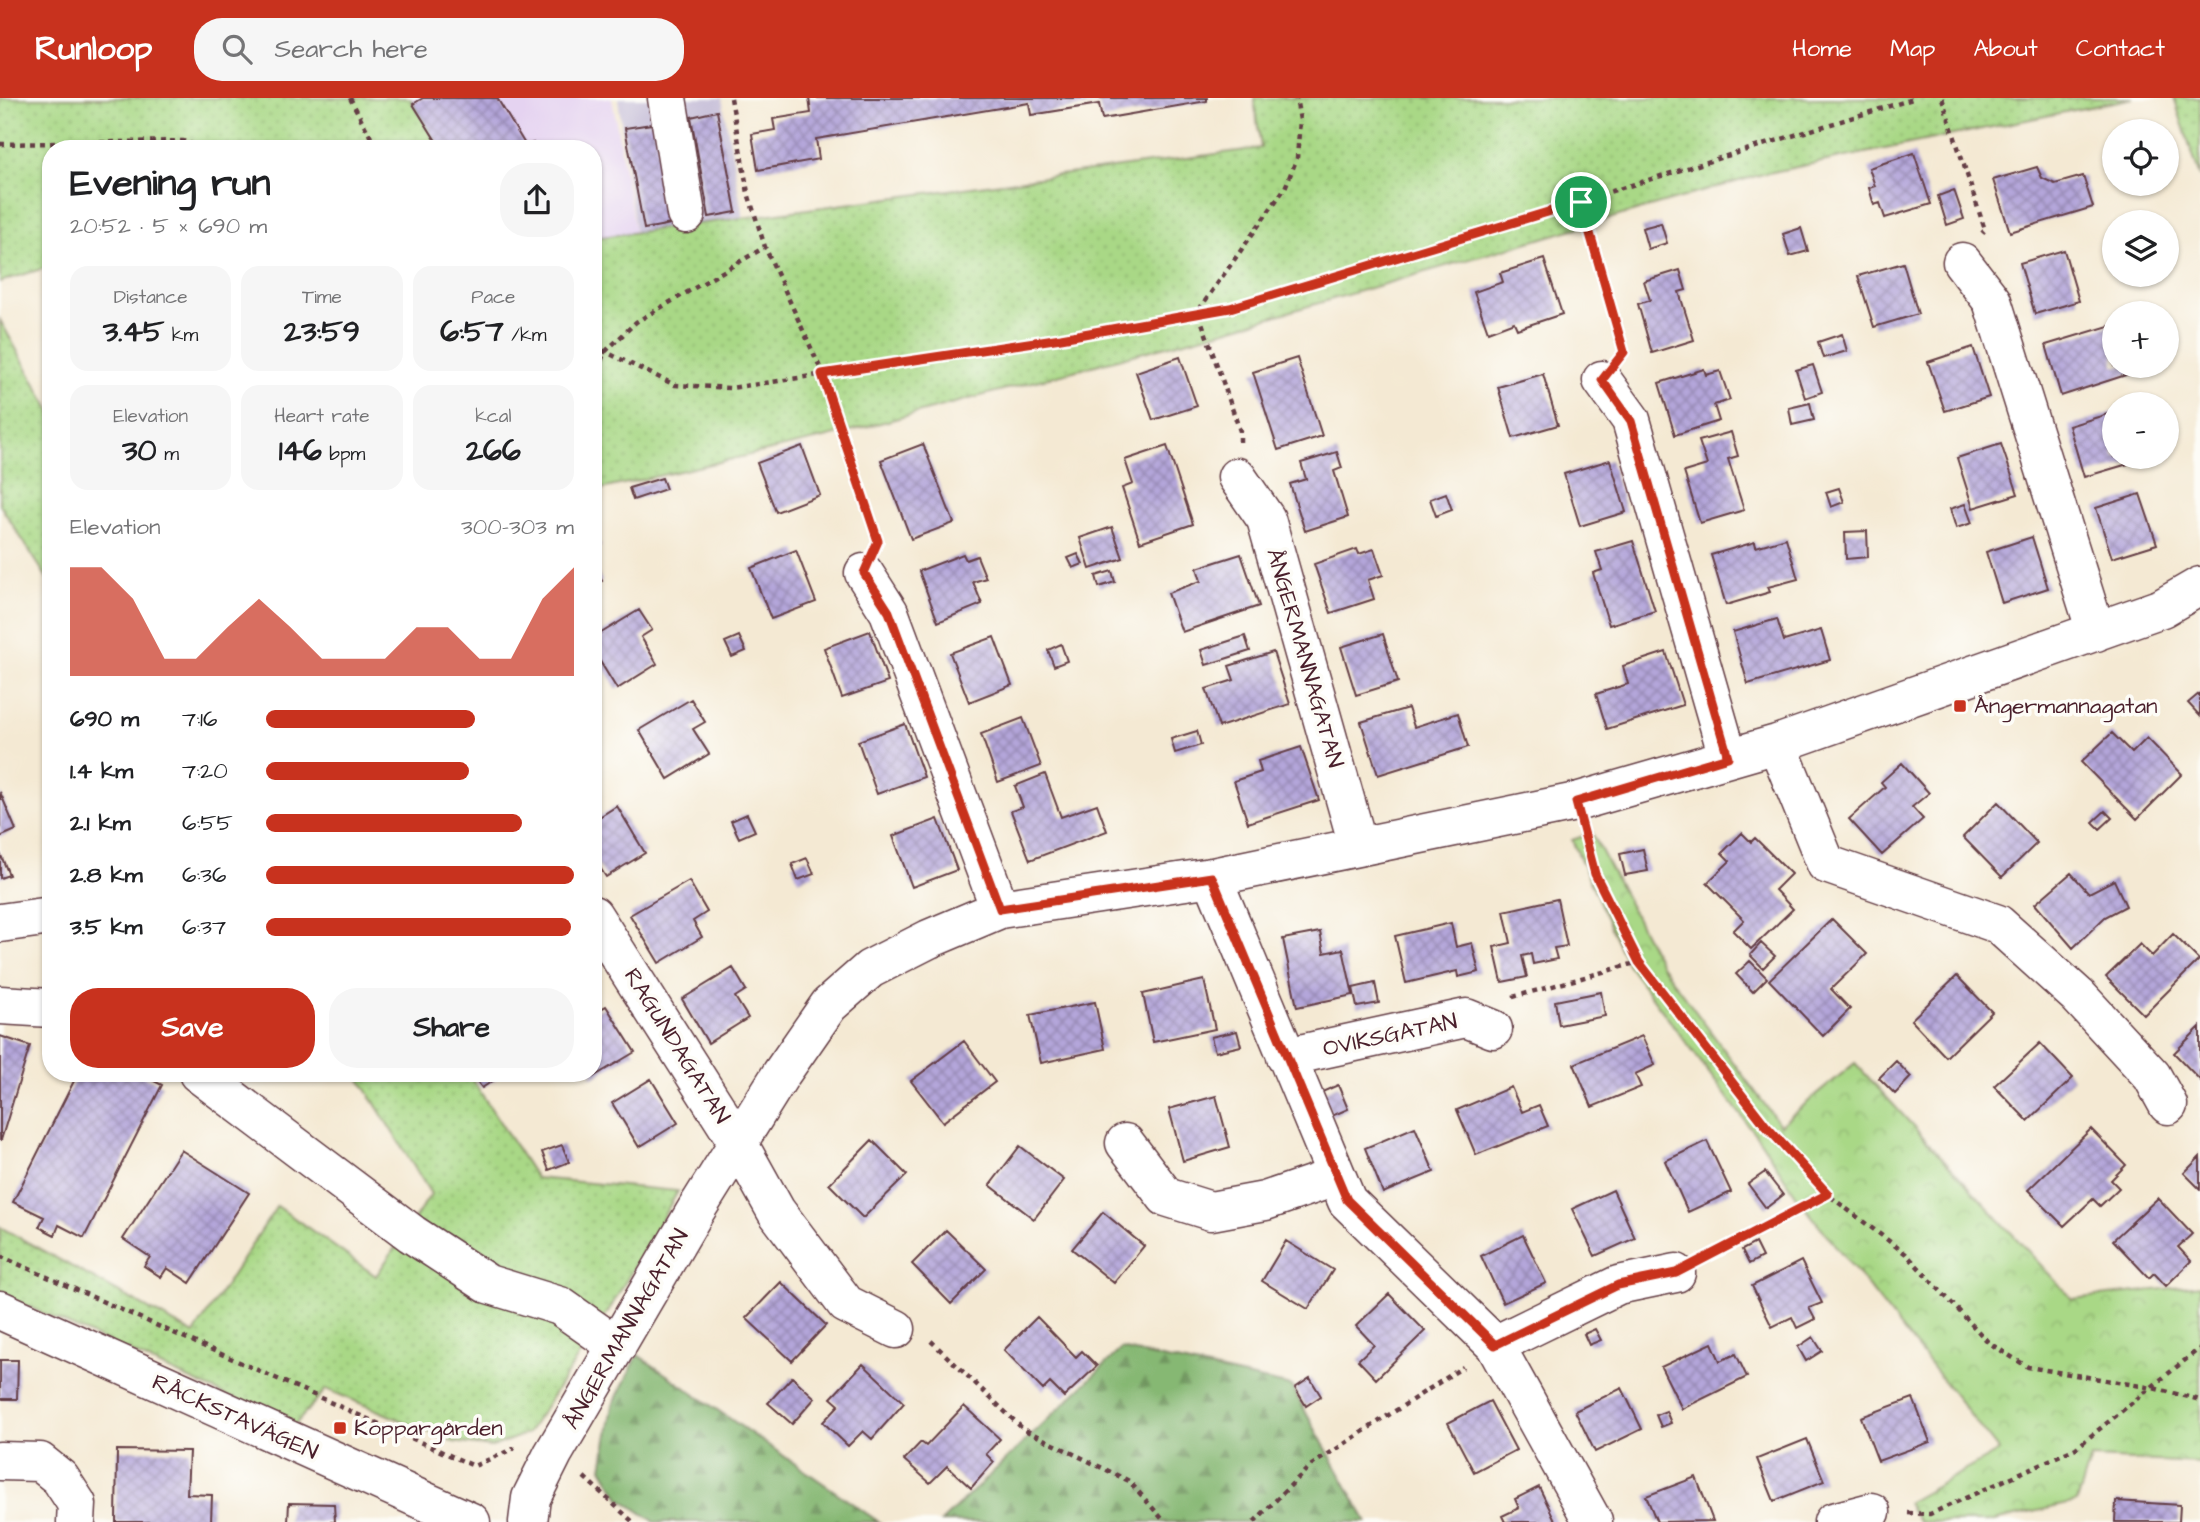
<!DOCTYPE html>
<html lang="en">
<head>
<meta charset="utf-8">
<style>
  body { margin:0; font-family:"Architects Daughter",sans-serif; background:#f6f6f6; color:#202124; height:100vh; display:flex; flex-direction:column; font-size:26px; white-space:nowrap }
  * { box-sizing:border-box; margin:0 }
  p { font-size:23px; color:#757577 }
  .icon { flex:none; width:38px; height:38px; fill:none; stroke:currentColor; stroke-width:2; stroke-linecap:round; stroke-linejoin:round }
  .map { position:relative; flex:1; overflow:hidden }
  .details { position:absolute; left:42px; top:42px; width:560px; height:942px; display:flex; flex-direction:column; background:#fff; border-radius:28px; box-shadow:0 2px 5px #0004 }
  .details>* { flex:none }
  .fabs { position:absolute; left:2102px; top:21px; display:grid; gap:14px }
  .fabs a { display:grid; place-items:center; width:77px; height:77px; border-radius:50%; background:#fff; box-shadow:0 2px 5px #0004; font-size:35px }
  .pin { position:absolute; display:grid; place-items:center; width:60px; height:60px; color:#fff; margin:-30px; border:4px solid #fff; border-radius:50%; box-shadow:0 2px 7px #0007 }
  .round { display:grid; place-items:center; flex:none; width:74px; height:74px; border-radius:28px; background:#f6f6f6 }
  .head { display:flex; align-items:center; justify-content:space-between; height:119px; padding:0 28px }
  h1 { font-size:38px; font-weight:700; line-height:52px }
  .stats { display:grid; grid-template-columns:repeat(3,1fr); gap:10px; height:119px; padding:7px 28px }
  .stats div { display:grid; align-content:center; border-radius:18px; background:#f6f6f6; text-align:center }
  .stats b { font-size:30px; font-weight:700 }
  .stats small { font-size:19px; font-weight:400 }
  .stats p { font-size:19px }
  .chart { height:196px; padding:14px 28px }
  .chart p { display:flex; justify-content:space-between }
  .chart svg { width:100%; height:126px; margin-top:7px; fill:#c8321e; opacity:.7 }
  .primary-button { display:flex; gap:14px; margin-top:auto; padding:14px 28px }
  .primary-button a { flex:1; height:80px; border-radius:28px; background:#c8321e; color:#fff; font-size:28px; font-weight:700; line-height:80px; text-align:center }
  .primary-button a+a { background:#f6f6f6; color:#202124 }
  ul { padding:0 28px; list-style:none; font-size:23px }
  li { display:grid; grid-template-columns:112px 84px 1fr; align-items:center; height:52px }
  li i { height:18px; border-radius:9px; background:#c8321e }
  header { display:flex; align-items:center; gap:42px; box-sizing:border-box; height:98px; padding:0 35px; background:#c8321e; color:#fff }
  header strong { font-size:33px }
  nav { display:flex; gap:38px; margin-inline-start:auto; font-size:24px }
  .search { width:490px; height:63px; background:#f6f6f6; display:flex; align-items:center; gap:18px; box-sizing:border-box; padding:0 24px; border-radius:28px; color:#757577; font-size:26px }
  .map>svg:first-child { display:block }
  .built { fill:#e5d3f1 }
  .industrial { fill:#c7c0d9 }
  .grass { fill:url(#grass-dots); stroke:#7a7c58; stroke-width:2 }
  .forest { fill:url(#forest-firs); stroke:#686c4f; stroke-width:2 }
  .park { fill:url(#park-crowns); stroke:#7a7c58; stroke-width:2 }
  .building { fill:url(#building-cross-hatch) }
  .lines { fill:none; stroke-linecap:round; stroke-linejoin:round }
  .minor-casing { stroke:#643d44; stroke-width:41 }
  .path { stroke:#643d44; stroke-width:4.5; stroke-dasharray:5 5; stroke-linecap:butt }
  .minor { stroke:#fff; stroke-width:38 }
  .route-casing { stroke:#fff; stroke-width:14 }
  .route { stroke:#c8321e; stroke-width:9 }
  .poi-dot { fill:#c8321e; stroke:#fdfcf7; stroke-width:2.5 }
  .labels { text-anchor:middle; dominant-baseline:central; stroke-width:7; stroke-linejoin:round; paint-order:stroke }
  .street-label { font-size:23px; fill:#4a1f2b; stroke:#fdfcf7 }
  .poi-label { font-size:23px; fill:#4a1f2b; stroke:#fdfcf7; text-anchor:start }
</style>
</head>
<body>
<header>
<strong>Runloop</strong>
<div class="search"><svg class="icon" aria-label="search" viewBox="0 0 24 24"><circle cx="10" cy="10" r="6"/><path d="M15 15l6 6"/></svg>Search here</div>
<nav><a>Home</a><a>Map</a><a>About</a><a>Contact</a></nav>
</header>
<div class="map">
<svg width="2200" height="1424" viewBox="0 0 2200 1424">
  <defs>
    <pattern id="grass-dots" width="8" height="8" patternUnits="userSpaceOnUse" patternTransform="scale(1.75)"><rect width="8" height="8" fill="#a9d886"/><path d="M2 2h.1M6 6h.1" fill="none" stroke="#93b974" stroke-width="1.8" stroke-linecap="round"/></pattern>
    <pattern id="forest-firs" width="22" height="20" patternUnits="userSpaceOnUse" patternTransform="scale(1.75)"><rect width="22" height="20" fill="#86b873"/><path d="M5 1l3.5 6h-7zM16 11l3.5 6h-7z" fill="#70955f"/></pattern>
    <pattern id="park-crowns" width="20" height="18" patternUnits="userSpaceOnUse" patternTransform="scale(1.75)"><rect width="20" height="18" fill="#a9d886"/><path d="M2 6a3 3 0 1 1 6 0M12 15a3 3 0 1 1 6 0" fill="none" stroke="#93b974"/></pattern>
    <pattern id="building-cross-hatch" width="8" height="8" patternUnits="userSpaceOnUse" patternTransform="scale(1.75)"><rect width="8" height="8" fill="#b4a6da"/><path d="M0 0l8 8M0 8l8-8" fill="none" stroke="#9487b1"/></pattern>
  </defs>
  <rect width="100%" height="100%" fill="#fdfcf7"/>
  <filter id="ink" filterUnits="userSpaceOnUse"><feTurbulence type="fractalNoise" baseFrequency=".0143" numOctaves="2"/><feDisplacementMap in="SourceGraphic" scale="14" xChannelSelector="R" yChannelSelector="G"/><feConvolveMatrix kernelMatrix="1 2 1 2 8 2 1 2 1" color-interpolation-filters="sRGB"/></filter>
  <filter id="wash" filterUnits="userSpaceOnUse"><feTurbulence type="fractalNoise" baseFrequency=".00686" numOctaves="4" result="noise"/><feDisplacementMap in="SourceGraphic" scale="28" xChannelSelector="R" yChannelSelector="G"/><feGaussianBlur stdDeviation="1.57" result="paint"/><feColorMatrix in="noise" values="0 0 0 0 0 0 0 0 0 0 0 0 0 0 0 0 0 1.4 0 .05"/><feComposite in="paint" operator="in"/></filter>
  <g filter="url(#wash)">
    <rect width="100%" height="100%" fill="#f4e9d3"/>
    <path class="built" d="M410,0h202l23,134 -42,6v-89h-152z"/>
    <path class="industrial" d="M618,0h104l21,119 -108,15z"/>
    <path class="grass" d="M0,0h410l31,51h-390v117l-51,16z
      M1254,0h879l-370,76 -537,156 -398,107 -235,54v-253l668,-90z
      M2174,0h26v79z
      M0,222l51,91v173l-51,-79z
      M356,975h112l68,105 142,13 -67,116 -83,126 -36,14 -39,-5 -127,-53 -32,37 -294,-132v-67l194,107 83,-128 99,70 55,-82z"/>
    <path class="forest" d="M1121,1251l170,37 76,136h-426z
      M638,1257l241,167h-224l-35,-24 -18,-30 11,-63z"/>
    <path class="park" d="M1592,735l69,132 119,160 75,-62 217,236 128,-14v178l-109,-5 -14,44 -88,20h-70l-12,-19 92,-52 -199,-250 -39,-59 -134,-178 -55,-124z"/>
    <g id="blocks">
      <path class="building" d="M423,0h74l29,48 7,-3 3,6h-95l-28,-45z
        M809,0h398v3l-105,18 -3,-15 -68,11 -2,-12 -213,36 3,20 -61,11 -6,-36 23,-4 -2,-11 38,-6z
        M717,13l19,101 -27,5 -18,-100z
        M652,26l19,100 -27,5 -19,-101z
        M1914,55l17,51 -46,14 -5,-15 -6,2 -5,-17 6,-2 -6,-18z
        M2037,69l5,11 13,6 28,-8 10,31 -83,25 -17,-52z
        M1954,92l10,29 -17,6 -9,-29z
        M595,99l5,40 -7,1v-40z
        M1661,125l6,20 -19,6 -6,-21z
        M1801,130l7,23 -18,5 -7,-22z
        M2064,152l15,51 -44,13 -15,-51z
        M1544,161l18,55 -45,15 -3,-7 -26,10 -14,-40 29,-10 -3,-9z
        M1903,165l15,51 -44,13 -16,-51z
        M1680,172l6,20 -7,2 15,48 -42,13 -14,-49 12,-4 -6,-19z
        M2112,227l2,41h19l2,6 -74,24 -15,-51z
        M1842,236l5,17 -24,7 -5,-16z
        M1973,249l16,50 -44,14 -17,-49z
        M1180,259l17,49 -44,14 -17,-48z
        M1297,260l25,78 -44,14 -25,-78z
        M1813,267l9,27 -17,6 -9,-28z
        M1704,271l2,6 14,-4 10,29 -16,5 5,16 -44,14 -16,-52z
        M1543,276l15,51 -45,13 -15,-51z
        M1810,305l4,17 -22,5 -3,-17z
        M2114,314v45h12l2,7 -44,13 -15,-51z
        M1731,334l7,24 -10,3 16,51 -44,13 -16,-51 23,-7 -8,-24z
        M923,346l31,79 -43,16 -30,-79z
        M2001,346l17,50 -45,14 -16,-50z
        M802,348l18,49 -44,17 -19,-49z
        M1167,348l26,78 -53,18 -18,-54 11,-4 -8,-24z
        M1337,354l5,16 -8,3 14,46 -43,14 -15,-47 16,-5 -5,-16z
        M1610,362l16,52 -46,14 -16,-52z
        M662,380l4,11 -33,11 -4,-12z
        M1839,390l5,14 -13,5 -5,-15z
        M1446,395l6,17 -16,6 -6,-17z
        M2140,396l17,50 -45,14 -16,-50z
        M1965,406l7,19 -16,5 -6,-19z
        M1112,429l11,31 -33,11 -10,-31z
        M1867,433l1,26 -22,2 -1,-27z
        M593,436l8,12 -8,5z
        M2032,439l16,51 -46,15 -16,-51z
        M1786,440l12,41 -30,8 2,5 -44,13 -15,-50 44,-13 1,5z
        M1633,443l22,70 -46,14 -16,-52 9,-3 -6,-18z
        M1357,451l2,5 15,-5 9,26 -15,5 6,19 -43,14 -17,-49z
        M796,452l20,52 -45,17 -20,-51z
        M963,456l3,6 11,-4 9,22 -13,4 9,22 -44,18 -19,-51z
        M1078,456l5,10 -10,4 -5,-10z
        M1241,456l18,52 -77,26 -14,-39 33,-12 -4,-13z
        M593,468l9,15 -9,5z
        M1112,473l3,11 -16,5 -3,-11z
        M639,512l13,20 -11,7 16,27 -40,25 -24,-39v-12z
        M1777,521l7,22 37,-11 9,30 -82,24 -15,-52z
        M870,533l18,51 -46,16 -18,-50z
        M1383,536l15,48 -42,13 -15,-48z
        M739,538l7,15 -14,6 -7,-15z
        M1245,538l5,15 -44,14 -5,-15z
        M994,539l18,48 -43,17 -19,-49z
        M1061,546l6,17 -13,5 -6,-16z
        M1273,554l17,52 -71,23 -13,-38 28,-9 -5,-14z
        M1666,554l17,53 -76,24 -11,-35 32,-10 -5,-18z
        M2200,595v23l-12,-13z
        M691,601l14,23 -12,7 16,25 -41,25 -29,-49z
        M1408,610l6,19 44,-14 10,34 -90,28 -17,-53z
        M1023,620l18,48 -43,16 -17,-48z
        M905,626l19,53 -47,17 -19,-53z
        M1197,633l4,14 -26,8 -4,-14z
        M2112,635l20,20 15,-15 35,36 -45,45 -56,-57z
        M1301,649l18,53 -71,23 -14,-42 27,-9 -3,-11z
        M1902,665l27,30 -17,14 11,12 -41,36 -33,-36 36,-32 -4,-5z
        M1045,676l16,43 36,-13 10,27 -77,29 -19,-49 12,-4 -8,-21z
        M0,694l16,38 -16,7z
        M1998,704l39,41 -35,34 -39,-40z
        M617,708l28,47 -39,24 -13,-20v-36z
        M2105,713l7,7 -12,11 -7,-7z
        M747,716l8,17 -16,7 -8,-17z
        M938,721l19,51 -45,17 -19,-51z
        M1742,735l9,9 4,-4 36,36 -16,16 18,19 -42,40 -18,-18 11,-11 -37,-37 23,-22 -8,-8z
        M1643,751l5,22 -23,4 -5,-21z
        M0,755l9,22 -9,3z
        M807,760l7,16 -16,6 -6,-16z
        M2071,775l18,20 25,-13 12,26 -21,11 -32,31 -38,-44z
        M689,783l18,31 -14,9 9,16 -43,26 -29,-48z
        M1557,801l10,47 -13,2 3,11 -24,5 -2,-10 -9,2 5,21 -25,5 -8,-35 17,-4 -7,-32z
        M1832,821l35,35 -36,35 19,20 -27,27 -54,-56z
        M1451,825l5,24 16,-4 7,29 -21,5 -1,-6 -51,12 -11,-47z
        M1320,834l4,21 19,-4 10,46 -56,12 -14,-68z
        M2173,836l26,26 -55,55 -38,-38 34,-33 12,12z
        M1761,845l14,13 -12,12 -13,-13z
        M1750,863l17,17 -14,14 -17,-18z
        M733,870l13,22 -11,7 13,21 -40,25 -26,-44z
        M1957,878l35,36 -46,45 -35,-37z
        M1204,882l11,49 -62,13 -10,-48z
        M1375,885l4,20 -22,4 -4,-19z
        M1601,894l4,24 -46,9 -4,-24z
        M1095,904l10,47 -64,14 -11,-48z
        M606,908l29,46 -42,25 -3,-4h3v-60z
        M2200,929v53l-26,-27z
        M1237,933l4,15 -26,6 -4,-15z
        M0,938l30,10 -29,94h-1z
        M1642,938l13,29 -20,9 6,13 -49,20 -18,-43z
        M964,943l31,41 -52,40 -32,-41z
        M2040,945l33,35 -45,43 -34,-35z
        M1896,963l15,16 -16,17 -16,-16z
        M78,975h60l24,12 -78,153 -25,-13 -4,10 -16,-8 5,-10 -31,-15z
        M471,975h22l4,5 -15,10z
        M651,981l27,44 -39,24 -27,-44z
        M1338,987l10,24 -16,7 -10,-24z
        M1511,989l11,25 17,-7 9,21 -72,29 -19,-45z
        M1216,998l14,51 -47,14 -14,-52z
        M1415,1029l19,45 -51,21 -18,-45z
        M2091,1031l35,36 -15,15 8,8 -19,18 -7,-7 -29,27 -36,-36z
        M872,1042l35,35 -44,43 -34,-34z
        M1707,1043l24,51 -43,20 -23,-51z
        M562,1047l7,17 -20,8 -7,-18z
        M1020,1048l44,34 -30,39 -44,-34z
        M181,1052l68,43 -59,90 -23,-15 -6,9 -17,-11 6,-9 -27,-18z
        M2200,1059v32l-16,-16z
        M1765,1074l18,23 -17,13 -18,-24z
        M1613,1092l22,48 -40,18 -23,-47z
        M2158,1100l34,36 -14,13 13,14 -25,25 -12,-13 -5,5 -36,-38z
        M1103,1114l41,34 -30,37 -42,-34z
        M946,1132l40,39 -35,35 -39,-40z
        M1523,1137l23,48 -43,20 -22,-47z
        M1286,1143l47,29 -25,39 -46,-28z
        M1755,1145l7,14 -13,7 -7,-14z
        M1801,1163l21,42 -13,5 6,11 -18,9 -5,-11 -20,10 -20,-41z
        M781,1184l45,43 -34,36 -46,-43z
        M1389,1196l36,37 -49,48 -18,-19 16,-15 -18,-19z
        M1037,1219l39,40 6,-6 15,15 -33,31 -14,-14 -7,7 -39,-40z
        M1595,1231l6,11 -12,5 -5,-11z
        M1813,1239l9,14 -16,10 -8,-14z
        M1712,1245l8,18 16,-7 11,23 -65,32 -21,-42z
        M0,1262h18l-1,39h-17z
        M863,1266l41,39 -32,36 -9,-8 -15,15 -25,-24 16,-17 -8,-7z
        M792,1279l23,21 -23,26 -24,-21z
        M1310,1280l11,18 -15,10 -11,-18z
        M1622,1290l20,41 -47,23 -20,-41z
        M1913,1300l17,44 -52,19 -17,-44z
        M1490,1303l26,49 -42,22 -26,-49z
        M964,1308l36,33 -14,15 8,8 -23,26 -24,-22 -17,17 -26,-23 17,-18 5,4z
        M1666,1313l5,12 -10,4 -5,-12z
        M1807,1341l17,42 -50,20 -17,-42z
        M117,1352l72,1 -2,43 25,1 -1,27h-95z
        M1696,1379l17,44 -56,1 -11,-26z
        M1539,1389l17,35h-51l-3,-6 17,-8 -4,-9z
        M2116,1403l64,4 -1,17h-64z
        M289,1405l45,1 1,18h-47z"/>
    </g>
  </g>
  <g filter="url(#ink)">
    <use href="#blocks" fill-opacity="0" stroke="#643d44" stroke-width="2"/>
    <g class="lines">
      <defs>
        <path id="minor" d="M667,0l19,116
          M1962,164l30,39 104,331
          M1602,282l29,40 97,337
          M1237,379l29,42 92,326
          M864,475l25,39 111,297
          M1777,646l49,120 172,60 80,72 74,80 16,29
          M1212,779l135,324 148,144 98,177
          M593,817l144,226 39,70 70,93 50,25
          M0,825l51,-7
          M0,907l51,3
          M1286,959l180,-39 27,11
          M198,975l214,161 76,50 72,22 57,40
          M1125,1045l41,54 45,14 54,-10 70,-24
          M0,1212l471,212
          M1495,1247l123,-60 58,-12
          M0,1363l40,1 20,16 17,26 -1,18
          M528,1424l3,-24 22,-44 143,-244 85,-136 48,-69 41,-36 59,-30 71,-30 212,-32 364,-75 201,-58 385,-136 38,-22
          M1833,1424l38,-10"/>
      </defs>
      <use href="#minor" class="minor-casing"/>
      <path class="path" d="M350,0l27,51
        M731,0l17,95 17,54 58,127 55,166
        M1942,0l43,132 -3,3
        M0,46l183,-3 23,8
        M1581,104l42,147
        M593,248l82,39 56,3 330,-49 169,-31 686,-210
        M593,281l12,-27 31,-30 129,-75
        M1240,344v-11l-42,-120 87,-123 12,-30 3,-38 -4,-22
        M1585,739l10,37 44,88 127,164 61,68 79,60 83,89 39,24 125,21 47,12
        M1513,899l126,-35
        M0,1158l474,210 41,-18
        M1707,1159l120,-63
        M931,1243l92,88 106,52 36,41
        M584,1379l49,45
        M1908,1415l22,1 146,-66 124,-100
        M1254,1424l56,-56 153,-99"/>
      <use href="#minor" class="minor"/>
    </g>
  </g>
  <g class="lines" filter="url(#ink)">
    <defs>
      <path id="route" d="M1581,104l43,150 -22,28 29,41 97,336 -152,45 19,72 44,88 127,164 62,68 -152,79 -58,12 -123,60 -148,-145 -135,-323 -212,32 -111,-297 -25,-39 14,-32 -56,-167 239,-36 169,-30z"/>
    </defs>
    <use href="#route" class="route-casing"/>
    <use href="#route" class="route"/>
  </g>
  <g class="poi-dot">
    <rect x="1953" y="601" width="14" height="14" rx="3.5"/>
    <rect x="333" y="1323" width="14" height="14" rx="3.5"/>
  </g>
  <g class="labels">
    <g class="street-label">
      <text transform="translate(1305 560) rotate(74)">ÅNGERMANNAGATAN</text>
      <text transform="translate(1390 937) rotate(-12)">OVIKSGATAN</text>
      <text transform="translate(677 948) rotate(58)">RAGUNDAGATAN</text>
      <text transform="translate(626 1231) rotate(-60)">ÅNGERMANNAGATAN</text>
      <text transform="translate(235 1319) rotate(24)">RÅCKSTAVÄGEN</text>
    </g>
    <g class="poi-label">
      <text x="1974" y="608">Ångermannagatan</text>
      <text x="354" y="1330">Koppargården</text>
    </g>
  </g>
</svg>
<div class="fabs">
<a><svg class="icon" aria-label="locate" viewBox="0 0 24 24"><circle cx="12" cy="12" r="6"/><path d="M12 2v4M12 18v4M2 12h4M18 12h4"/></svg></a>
<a><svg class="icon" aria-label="layers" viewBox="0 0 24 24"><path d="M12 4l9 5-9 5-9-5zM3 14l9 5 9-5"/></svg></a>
<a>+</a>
<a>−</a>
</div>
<div class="pin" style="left:1581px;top:104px;background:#1e9e55"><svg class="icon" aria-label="arrive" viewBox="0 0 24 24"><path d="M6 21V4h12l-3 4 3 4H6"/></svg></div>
<section class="details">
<div class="head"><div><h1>Evening run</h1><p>20:52 · 5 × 690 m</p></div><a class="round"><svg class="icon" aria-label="share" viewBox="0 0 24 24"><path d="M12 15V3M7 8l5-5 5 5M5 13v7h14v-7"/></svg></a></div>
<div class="stats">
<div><p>Distance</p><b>3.45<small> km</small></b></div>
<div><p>Time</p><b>23:59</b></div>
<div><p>Pace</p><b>6:57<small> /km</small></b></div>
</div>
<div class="stats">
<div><p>Elevation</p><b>30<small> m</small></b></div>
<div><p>Heart rate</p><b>146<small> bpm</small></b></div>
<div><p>kcal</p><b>266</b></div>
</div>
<div class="chart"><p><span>Elevation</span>300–303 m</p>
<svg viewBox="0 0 160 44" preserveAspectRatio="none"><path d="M0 44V6L10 6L20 17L30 38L40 38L50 27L60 17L70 27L80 38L90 38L100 38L110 27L120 27L130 38L140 38L150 17L160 6V44z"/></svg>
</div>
<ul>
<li><b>690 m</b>7:16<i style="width:68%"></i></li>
<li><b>1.4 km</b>7:20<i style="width:66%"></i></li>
<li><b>2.1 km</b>6:55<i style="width:83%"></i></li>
<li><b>2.8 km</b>6:36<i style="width:100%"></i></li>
<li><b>3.5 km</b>6:37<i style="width:99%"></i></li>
</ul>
<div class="primary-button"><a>Save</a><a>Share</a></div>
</section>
</div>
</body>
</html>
